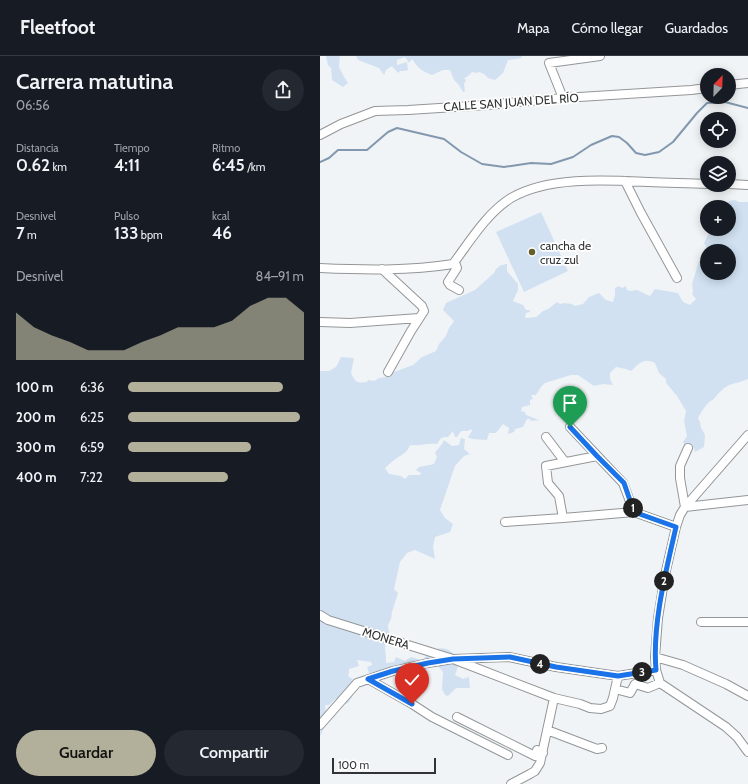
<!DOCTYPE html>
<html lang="es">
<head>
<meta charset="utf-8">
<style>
  body { margin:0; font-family:Cabin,sans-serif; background:#242831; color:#f1f3f6; height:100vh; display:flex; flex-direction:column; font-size:15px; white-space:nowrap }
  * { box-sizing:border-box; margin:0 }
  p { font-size:13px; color:#9ea1a6 }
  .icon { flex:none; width:22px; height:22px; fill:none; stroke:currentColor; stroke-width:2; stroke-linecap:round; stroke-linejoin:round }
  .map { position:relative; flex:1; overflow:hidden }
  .side { display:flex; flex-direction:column; background:#171b24; width:320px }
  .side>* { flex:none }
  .needle { width:26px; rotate:23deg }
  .fabs { position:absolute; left:380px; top:12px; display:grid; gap:8px }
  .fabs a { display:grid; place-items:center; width:36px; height:36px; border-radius:50%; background:#171b24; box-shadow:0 2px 10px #0003; font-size:20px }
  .scale { position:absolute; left:12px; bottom:10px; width:104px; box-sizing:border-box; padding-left:4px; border:2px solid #323334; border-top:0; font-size:11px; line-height:14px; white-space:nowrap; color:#323334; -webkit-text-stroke:3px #fff; paint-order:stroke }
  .pin { position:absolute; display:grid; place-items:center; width:34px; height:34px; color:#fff; margin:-41px -17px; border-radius:50% 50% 50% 0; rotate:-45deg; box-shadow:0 0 4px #0007 }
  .pin .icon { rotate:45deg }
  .km { position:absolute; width:20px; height:20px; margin:-10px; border-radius:50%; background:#222; color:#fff; font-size:11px; line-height:20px; text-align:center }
  .round { display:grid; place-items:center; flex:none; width:42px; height:42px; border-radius:21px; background:#242831 }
  .overview { display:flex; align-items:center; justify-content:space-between; height:68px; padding:0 16px }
  h1 { font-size:22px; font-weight:600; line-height:30px }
  .stats { display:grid; grid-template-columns:repeat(3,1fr); gap:6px; height:68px; padding:4px 16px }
  .stats div { display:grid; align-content:center }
  .stats b { font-size:17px; font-weight:600 }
  .stats small { font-size:11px; font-weight:400 }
  .stats p { font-size:11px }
  .chart { height:112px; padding:8px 16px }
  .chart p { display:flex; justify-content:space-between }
  .chart svg { width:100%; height:72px; margin-top:4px; fill:#b2b09a; opacity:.7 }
  .primary-button { display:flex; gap:8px; margin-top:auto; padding:8px 16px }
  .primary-button a { flex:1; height:46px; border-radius:24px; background:#b2b09a; color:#111; font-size:16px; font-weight:600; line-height:46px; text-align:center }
  .primary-button a+a { background:#242831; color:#f1f3f6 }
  ul { padding:0 16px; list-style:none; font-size:13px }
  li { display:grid; grid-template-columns:64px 48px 1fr; align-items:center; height:30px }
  li i { height:10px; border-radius:5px; background:#b2b09a }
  header { display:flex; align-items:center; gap:24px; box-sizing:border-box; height:56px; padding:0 20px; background:#171b24; border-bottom:1px solid #363941 }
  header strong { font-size:19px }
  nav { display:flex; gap:22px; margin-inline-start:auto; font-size:14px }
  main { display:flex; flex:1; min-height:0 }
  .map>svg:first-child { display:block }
  .green { fill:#d1e1f1; fill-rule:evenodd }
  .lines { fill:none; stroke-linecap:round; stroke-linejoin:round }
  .stream { stroke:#8298af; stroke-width:2 }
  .street-casing { stroke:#939698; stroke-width:10 }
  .street { stroke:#fff; stroke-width:8 }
  .route-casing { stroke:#fff; stroke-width:8 }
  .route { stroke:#1a73e8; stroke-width:5 }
  .poi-dot { fill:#665d2a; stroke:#fff; stroke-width:1.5 }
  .labels { text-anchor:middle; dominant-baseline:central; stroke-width:3.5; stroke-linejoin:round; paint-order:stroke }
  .street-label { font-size:12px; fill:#323334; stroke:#fff }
  .poi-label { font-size:12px; fill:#323334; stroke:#fff; text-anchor:start }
</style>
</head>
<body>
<header>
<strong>Fleetfoot</strong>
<nav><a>Mapa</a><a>Cómo llegar</a><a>Guardados</a></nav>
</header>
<main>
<section class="side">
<div class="overview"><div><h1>Carrera matutina</h1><p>06:56</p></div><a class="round"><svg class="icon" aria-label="share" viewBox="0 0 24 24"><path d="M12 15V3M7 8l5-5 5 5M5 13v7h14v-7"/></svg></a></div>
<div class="stats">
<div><p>Distancia</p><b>0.62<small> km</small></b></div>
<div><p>Tiempo</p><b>4:11</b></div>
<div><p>Ritmo</p><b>6:45<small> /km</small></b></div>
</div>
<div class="stats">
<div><p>Desnivel</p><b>7<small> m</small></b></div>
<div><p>Pulso</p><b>133<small> bpm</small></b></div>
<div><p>kcal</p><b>46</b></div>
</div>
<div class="chart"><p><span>Desnivel</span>84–91 m</p>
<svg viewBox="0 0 160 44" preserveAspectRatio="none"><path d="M0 44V15L10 24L20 29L30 33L40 38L50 38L60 38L70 33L80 29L90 24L100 24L110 24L120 20L130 11L140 6L150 6L160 15V44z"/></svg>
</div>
<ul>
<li><b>100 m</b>6:36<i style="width:88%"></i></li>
<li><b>200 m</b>6:25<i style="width:98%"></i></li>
<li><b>300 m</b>6:59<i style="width:70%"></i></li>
<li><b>400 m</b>7:22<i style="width:57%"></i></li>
</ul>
<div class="primary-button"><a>Guardar</a><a>Compartir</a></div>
</section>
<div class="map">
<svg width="428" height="728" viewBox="0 0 428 728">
  <rect width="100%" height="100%" fill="#f1f4f6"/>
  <path class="green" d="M6,0h14l-1,11 4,8 5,8 -5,4 -11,-7 -1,-12 -3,-3z
    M36,0h166l-1,2 -4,1 -9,1 -5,13 -8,7 -7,-2 -4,-4 -5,-2 -2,1 -5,-1 -5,5 -3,1 2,2 -2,4 1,7 -2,1 -4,-7 -5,-5 -4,-10h-7l-11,5c-11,-4 -14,-7 -20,-16l-3,4 -4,-6 -8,3v5l10,-3 1,8 -3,1h-5l-2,2 -6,-7 -6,4 -2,5 -5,-7 -21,-8z
    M415,144l4,2h9v177c-5,2 -11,4 -16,5 -5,1 -15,10 -18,15 -7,3 -12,12 -16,19l2,4 1,6 4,7 -1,12 -9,5 -1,-4 -9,-3 -2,-3 4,-6 -3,-15 2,-10 -9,-15 -11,-13v-4l-7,-6 -4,-10c-12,-6 -16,1 -24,8l-5,-2 -10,-2 -6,6v6l3,6 -10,-1 -9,2 -16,-11h-7l-26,8 -4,4 -5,8h-5l2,4 -3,1v5l-8,2 -1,4 4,1 1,3 13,5 -8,1 -1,-2h-3l-4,8 -8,2 -1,3 -6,2 1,-6 -6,-4 -7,9h-7l-2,7 -15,-1 -4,-2 4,-6 -1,-2 -3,2h-7l-4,6h-2l-2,-6 -5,6c-7,0 -7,1 -11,7 -10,-1 -17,2 -27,1 -2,8 -11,11 -17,16 -3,2 -5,5 -8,7l4,6 12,2 4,3 4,-4h11l1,-2 -5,-3 3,-3 15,-3 3,-7 -2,-4c3,-5 7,-8 9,-13l8,6 7,-1 2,-7 4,1 -1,10 6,5 -6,2 -9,10 -15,44 5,8 8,6 -3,8 -15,5 -2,10 2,12 -20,-9 -8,3 -7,9 -6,27 4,4 -6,19 -1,7 -3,6 1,8 -3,8 -1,8 1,8v6l8,-1 2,-5 9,4 6,-4 11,3c3,-3 11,-10 15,-11 9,-3 20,4 21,14 0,4 -2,9 -3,12l8,4 6,-2 1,11h-14l-8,8 -3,-1 -3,-6 1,-17 -7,-8 -17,5 1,2 -4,4 -5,-5 -20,5 -13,-3 -9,1 -2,-6 5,-2 -1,-3 -14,-2 2,6 -10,3v4l-1,3 7,5 -1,8 -3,7 1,2 -2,1 -1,3 -3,2 -11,-5 -6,6h-4l2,17 -7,14v-365h9l7,-4 5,-10 13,1 -3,15c5,10 5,10 16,9l1,-2 6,1 5,-3 7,-1 3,-3 24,-9 9,-8 14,-6 3,-7 7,-8 3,-8 3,-4 2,-3 -11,-11 3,-7 29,-13 19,-17 2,-4 5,-4 6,-1v7l11,13v6l-5,11 10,4 3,5h4v2l-4,1 -1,5 11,-1 7,-6 5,-2 9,-7 3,2 4,-1c4,1 8,0 11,3l8,-2 6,-7 10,-4 7,7 7,2 2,-7v-7l4,-2 3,2 4,-2 1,4 3,1 7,-1 13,6 5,-7 23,4 5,9 7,3 6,-6 -4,-5 1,-3 -1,-7 7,-23 8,-3 -1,-12 -2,-3 5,-10 7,-2 9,3 7,-7 -3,-2v-18h-7l1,-2 4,-1 2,-3zM387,195h22v22h-22z
    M221,156l27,59 -44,21 -28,-60z"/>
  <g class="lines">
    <path class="stream" d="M0,106l9,-4 9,-8h29l21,-18 9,-4 47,11 17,13 21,12 22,3 27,-4 20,1 22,-7 18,-12 21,-9 7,1 8,6 9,10 9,2 14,-3 14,-10 24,-29 10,-10 18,-1 23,6"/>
    <defs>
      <path id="street" d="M409,29l19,-2
        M243,42l-14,-35 51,-7
        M0,79l21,-11 34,-13 33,-1 79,-5 76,-7 128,-8 16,-2
        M305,125l16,32 36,65
        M409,128l19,1
        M133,208l3,1 1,3 -9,14 2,3 9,5
        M0,212c44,2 89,3 133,-4 17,-23 34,-51 58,-66 37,-22 97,-18 138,-16 19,1 39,1 58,2
        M62,213l40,37 2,5 -13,20 -23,41
        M0,266l30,1 69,-5
        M250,371l53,56 11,29
        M428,379l-63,72 -5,8 -4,12 -11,48 -7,43 -3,39 1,13 4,13 66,44 11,10 11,15
        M226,381l19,25
        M365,451l63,-7
        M365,451l-5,-29v-12l8,-18
        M243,462l-4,-22 -11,-13 -2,-17 51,-10
        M185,466l58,-4 71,-6 42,15
        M0,559l8,5 125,39 101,39 26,6 10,4 11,1 9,-3 3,-8 5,-22
        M381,566h47
        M335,601l28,8 43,19 22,12
        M48,623l44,25 20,13 76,38
        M295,633l15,4 5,-9 13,4 12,-5
        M137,661l78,39 2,-6 6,3
        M0,669l37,-42 36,-12 35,-8 25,-4 56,-2 47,10 62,9 38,-6
        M227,674l50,19 5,-1
        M191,728l19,-10 5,-3 5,-8 14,-65"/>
    </defs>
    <use href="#street" class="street-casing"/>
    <use href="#street" class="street"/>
  </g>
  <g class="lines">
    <defs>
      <path id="route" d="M92,648l-44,-25 25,-8 35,-8 25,-4 57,-2 46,10 62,9 38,-6c-4,-45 10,-99 20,-143l-42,-15 -10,-29 -27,-27 -27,-29"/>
    </defs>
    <use href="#route" class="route-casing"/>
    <use href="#route" class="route"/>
  </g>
  <circle class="poi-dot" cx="212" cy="196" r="4"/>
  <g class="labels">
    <g class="street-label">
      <text transform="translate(191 46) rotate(-4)">CALLE SAN JUAN DEL RÍO</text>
      <text transform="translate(66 582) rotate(17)">MONERA</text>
    </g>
    <g class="poi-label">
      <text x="220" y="189">cancha de<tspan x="220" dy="14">cruz zul</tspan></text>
    </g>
  </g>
</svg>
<div class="fabs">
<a><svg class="needle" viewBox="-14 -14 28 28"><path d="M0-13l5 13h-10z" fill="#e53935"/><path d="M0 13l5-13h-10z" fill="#9ea1a6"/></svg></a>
<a><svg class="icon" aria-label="locate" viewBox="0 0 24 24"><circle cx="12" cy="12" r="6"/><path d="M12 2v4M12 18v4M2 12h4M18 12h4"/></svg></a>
<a><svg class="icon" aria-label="layers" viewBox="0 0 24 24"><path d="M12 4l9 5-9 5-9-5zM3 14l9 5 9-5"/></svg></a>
<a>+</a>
<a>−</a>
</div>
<div class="scale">100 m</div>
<div class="pin" style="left:250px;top:371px;background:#1e9e55"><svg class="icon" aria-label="arrive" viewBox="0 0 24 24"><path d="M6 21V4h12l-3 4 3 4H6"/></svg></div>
<div class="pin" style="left:92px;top:648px;background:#d93025"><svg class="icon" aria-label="check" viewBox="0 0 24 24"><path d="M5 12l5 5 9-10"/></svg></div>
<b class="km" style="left:313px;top:452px">1</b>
<b class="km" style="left:344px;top:525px">2</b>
<b class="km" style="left:322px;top:616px">3</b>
<b class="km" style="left:220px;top:608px">4</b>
</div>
</main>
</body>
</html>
